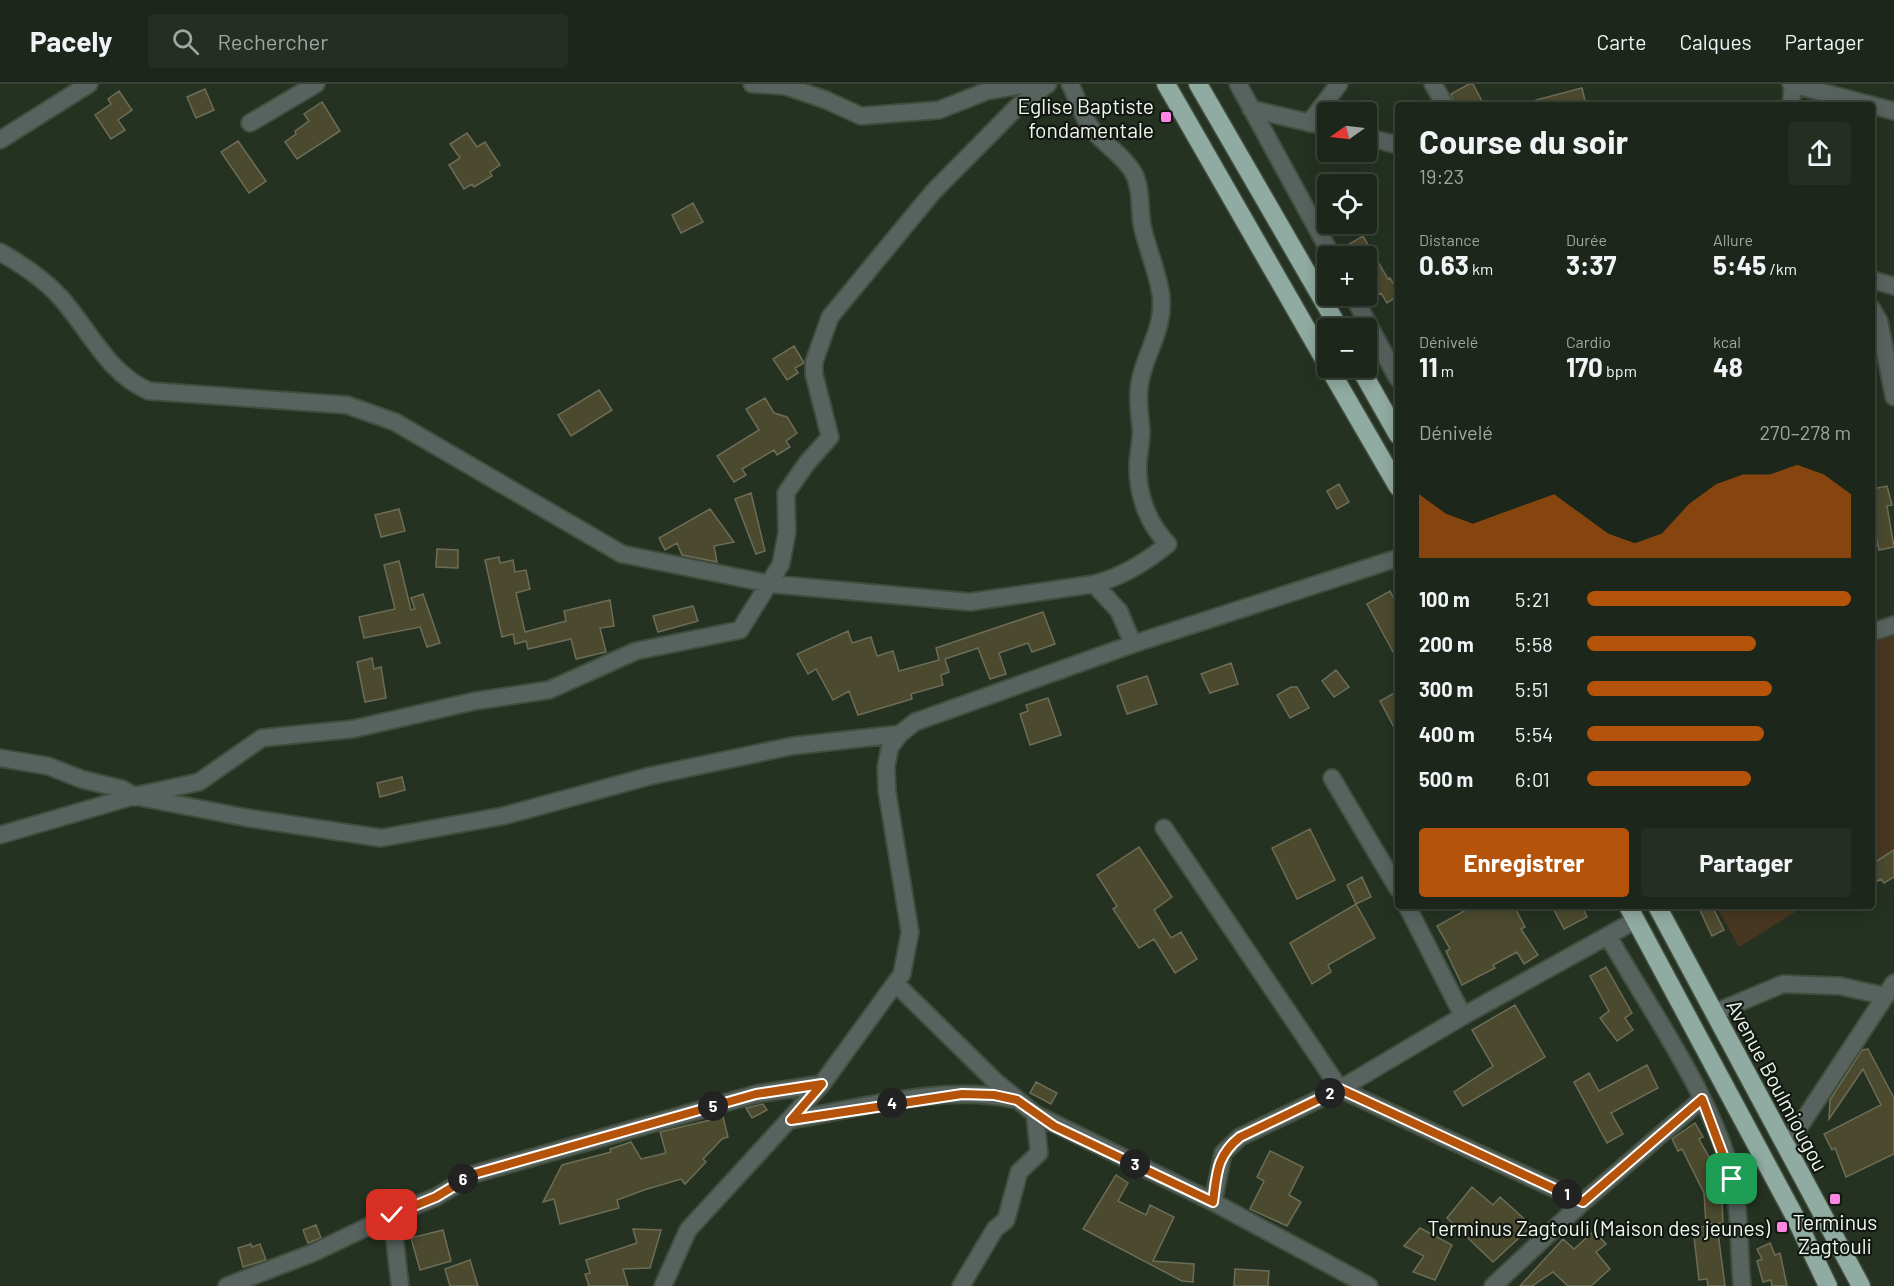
<!DOCTYPE html>
<html lang="fr">
<head>
<meta charset="utf-8">
<style>
  body { margin:0; font-family:Barlow,sans-serif; background:#252e23; color:#f1f3f6; height:100vh; display:flex; flex-direction:column; font-size:22px; white-space:nowrap }
  * { box-sizing:border-box; margin:0 }
  p { font-size:20px; color:#a0a5a2 }
  .icon { flex:none; width:33px; height:33px; fill:none; stroke:currentColor; stroke-width:2; stroke-linecap:round; stroke-linejoin:round }
  .map { position:relative; flex:1; overflow:hidden }
  .sheet { position:absolute; left:1395px; top:18px; width:480px; height:807px; display:flex; flex-direction:column; background:#1c261a; border-radius:6px; box-shadow:0 3px 15px #0003,0 0 0 2px #3a4339 }
  .sheet>* { flex:none }
  .needle { width:39px; rotate:256deg }
  .fabs { position:absolute; left:1317px; top:18px; display:grid; gap:12px }
  .fabs a { display:grid; place-items:center; width:60px; height:60px; border-radius:6px; background:#1c261a; box-shadow:0 3px 15px #0003,0 0 0 2px #3a4339; font-size:30px }
  .pin { position:absolute; display:grid; place-items:center; width:51px; height:51px; color:#fff; margin:-26px; border-radius:12px; box-shadow:0 3px 9px #0006 }
  .km { position:absolute; width:30px; height:30px; margin:-15px; border-radius:50%; background:#222; color:#fff; font-size:16px; line-height:30px; text-align:center }
  .round { display:grid; place-items:center; flex:none; width:63px; height:63px; border-radius:6px; background:#252e23 }
  .summary { display:flex; align-items:center; justify-content:space-between; height:102px; padding:0 24px }
  h1 { font-size:33px; font-weight:700; line-height:45px }
  .stats { display:grid; grid-template-columns:repeat(3,1fr); gap:9px; height:102px; padding:6px 24px }
  .stats div { display:grid; align-content:center }
  .stats b { font-size:26px; font-weight:700 }
  .stats small { font-size:16px; font-weight:400 }
  .stats p { font-size:16px }
  .chart { height:168px; padding:12px 24px }
  .chart p { display:flex; justify-content:space-between }
  .chart svg { width:100%; height:108px; margin-top:6px; fill:#b45309; opacity:.7 }
  .action { display:flex; gap:12px; margin-top:auto; padding:12px 24px }
  .action a { flex:1; height:69px; border-radius:6px; background:#b45309; color:#fff; font-size:24px; font-weight:700; line-height:69px; text-align:center }
  .action a+a { background:#252e23; color:#f1f3f6 }
  ul { padding:0 24px; list-style:none; font-size:20px }
  li { display:grid; grid-template-columns:96px 72px 1fr; align-items:center; height:45px }
  li i { height:15px; border-radius:8px; background:#b45309 }
  header { display:flex; align-items:center; gap:36px; box-sizing:border-box; height:84px; padding:0 30px; background:#1c261a; border-bottom:2px solid #3a4339 }
  header strong { font-size:28px }
  nav { display:flex; gap:33px; margin-inline-start:auto; font-size:21px }
  .search { width:420px; height:54px; background:#252e23; display:flex; align-items:center; gap:15px; box-sizing:border-box; padding:0 21px; border-radius:6px; color:#a0a5a2; font-size:22px }
  .map>svg:first-child { display:block }
  .green { fill:#483720 }
  .building { fill:#4b4a2e; stroke:#6d6d57; stroke-width:1.5 }
  .lines { fill:none; stroke-linecap:round; stroke-linejoin:round }
  .street-casing { stroke:#414e3e; stroke-width:20 }
  .highway-casing { stroke:#414e3e; stroke-width:21 }
  .street { stroke:#58635f; stroke-width:16 }
  .highway { stroke:#90aba1; stroke-width:18 }
  .route-casing { stroke:#fff; stroke-width:12 }
  .route { stroke:#b45309; stroke-width:8 }
  .poi-dot { fill:#fc86e3; stroke:#121811; stroke-width:2 }
  .labels { text-anchor:middle; dominant-baseline:central; stroke-width:4.5; stroke-linejoin:round; paint-order:stroke }
  .poi-label { font-size:21px; fill:#eef7ec; stroke:#121811; text-anchor:end }
  .street-label { font-size:21px; fill:#eef7ec; stroke:#121811 }
</style>
</head>
<body>
<header>
<strong>Pacely</strong>
<div class="search"><svg class="icon" aria-label="search" viewBox="0 0 24 24"><circle cx="10" cy="10" r="6"/><path d="M15 15l6 6"/></svg>Rechercher</div>
<nav><a>Carte</a><a>Calques</a><a>Partager</a></nav>
</header>
<div class="map">
<svg width="1894" height="1202" viewBox="0 0 1894 1202">
  <rect width="100%" height="100%" fill="#253222"/>
  <path class="green" d="M1894,541v226l-22,14v-233z
    M1716,822h89l-66,41z"/>
  <path class="building" d="M1469,0h4l11,21h-29l-4,-11z
    M1582,4l4,17h-49l-1,-5z
    M205,5l9,21 -18,8 -9,-21z
    M119,7l13,19 -14,10 7,10 -14,9 -16,-24 16,-11 -3,-5z
    M322,18l18,29 -43,28 -12,-17 11,-8 -1,-3 14,-10 -5,-7z
    M467,49l10,14 8,-5 15,23 -10,7 2,4 -18,11 -2,-3 -8,5 -15,-24 11,-7 -10,-14z
    M238,57l28,40 -17,12 -28,-41z
    M693,119l10,19 -22,11 -9,-18z
    M1363,152l25,43 2,-1 8,14v4l-11,7 -6,-10 -7,4 -8,-13v-28h-15l-5,-10z
    M794,262l10,17 -9,5 3,5 -11,7 -14,-21z
    M599,306l13,20 -41,26 -13,-21z
    M765,314l9,15 13,4 10,16 -11,8 4,6 -13,8 -3,-5 -32,19 4,6 -12,7 -17,-26 42,-26 -13,-21z
    M1339,400l10,18 -12,7 -10,-18z
    M1887,402l5,19 -5,1 7,41 -15,3 -7,-33v-28z
    M751,409l14,58 -9,3 -21,-55z
    M399,425l6,22 -24,6 -6,-22z
    M710,425l24,33 -20,4 3,16 -35,-7 -5,-12 -12,7 -6,-12z
    M437,465l21,1v18l-22,-1z
    M499,473l1,6 13,-3 2,12 11,-2 4,19 -14,4 9,39 41,-11 -2,-10 46,-11 4,26 -14,2 6,24 -30,7 -5,-20 -43,10 -2,-8 -11,3 -2,-10 -11,3 -17,-77z
    M399,477l12,49 4,-1 -4,-11 12,-4 17,49 -13,4 -7,-20 -56,11 -5,-21 36,-8 -11,-44z
    M1390,507l8,15v55l-31,-57z
    M693,522l5,15 -40,11 -5,-16z
    M1043,528l12,32 -23,8 -4,-9 -29,10 7,21 -16,5 -12,-31 -33,11 4,13 -8,3 2,10 -32,9 1,5 -54,16 -9,-24 -16,9 -17,-31 -8,5 -11,-20 51,-23 4,12 19,-6 6,19 16,-5 6,20 40,-11 -3,-12z
    M372,574l2,11 7,-2 5,31 -21,4 -8,-40z
    M1231,579l7,21 -28,9 -9,-19z
    M1336,586l13,17 -15,10 -12,-16z
    M1147,592l10,28 -30,10 -10,-28z
    M1291,603h6l12,21 -19,10 -13,-23z
    M1398,607v44l-18,-34z
    M1048,614l13,37 -31,10 -10,-31 8,-3 -2,-6z
    M402,693l3,13 -25,7 -3,-14z
    M1310,745l25,51 -38,19 -25,-51z
    M1139,763l33,50 -18,13 17,28 10,-6 16,27 -22,14 -21,-34 -15,9 -26,-39 4,-3 -20,-31z
    M1894,766v27l-10,6 -3,-4 -9,5v-20z
    M1362,793l9,20 -15,7 -9,-19z
    M1356,820l19,34 -47,27 3,7 -19,12 -22,-41z
    M1473,822h41l11,21 -4,2 17,26 -14,9 -7,-12 -24,13 2,3 -33,17 -16,-34 4,-2 -13,-23z
    M1552,822h30l5,11 -23,12z
    M1698,822h14l12,24 -12,6z
    M1606,883l26,46 -7,5 8,12 -16,11 -17,-23 9,-7 -19,-35z
    M1515,921l30,52 -82,49 -9,-14 39,-26 -21,-36z
    M1868,965l26,49v56l-48,23 -11,-29 -3,2 -8,-16 57,-29 -18,-36 -34,50 1,-19 32,-50z
    M1647,981l11,23 -47,25 12,21 -16,9 -33,-61 15,-9 10,18z
    M1036,998l21,11 -6,11 -21,-11z
    M763,1020l4,6 -15,8 -6,-10z
    M723,1033l5,20 -6,2 -19,20 3,3 -21,22 -4,-5 -37,11 -27,10 2,8 -59,16 -6,-25 -11,3 19,-37 49,-13 -1,-3 21,-7 10,17 25,-6 -6,-21z
    M1695,1039l8,14 -4,2 22,40 2,44 -17,1 -2,-31 -22,-44 -4,2 -6,-12z
    M1270,1067l33,16 -14,28 12,7 -14,24 -37,-17 14,-28 -7,-4z
    M1116,1091l12,8 -10,18 28,14 4,-10 24,12 -21,44 41,3 -1,18 -11,-1 -99,-52z
    M1472,1103l21,18 7,-8 32,29 -39,36 -46,-44z
    M316,1141l5,13 -13,5 -5,-13z
    M1717,1141l8,61h-17l-1,-7 -8,1 -6,-52z
    M1420,1144l32,17 -17,35 -22,-8 11,-16 -20,-10z
    M633,1145l28,1 -11,38 -27,1 5,17h-39l-4,-12 5,-1 -4,-13 51,-17z
    M443,1146l8,31 -31,9 -9,-32z
    M1594,1147l12,13 -10,8 14,17 -19,17h-23l-15,-14 -21,14h-12l43,-47 11,10z
    M1770,1159l5,12 5,-2 7,33h-15l-1,-6 -8,2 -6,-21 5,-2 -5,-10z
    M251,1160l1,3 8,-3 6,16 -23,7 -5,-19z
    M470,1176l8,26h-28l-5,-17z
    M1235,1185l34,2 -1,15h-34z"/>
  <g class="lines">
    <defs>
      <path id="street" d="M752,0l33,2 41,14 35,16 78,-6 48,-19 40,-7
        M1070,0c7,13 11,29 19,41 12,18 33,28 44,47 9,16 6,35 9,53 5,24 16,47 19,71 3,28 -10,48 -18,74 -7,20 -4,39 -2,59 1,12 -3,24 -3,36 -1,29 10,59 30,79 -22,18 -46,33 -74,40
        M1238,0l94,172
        M1433,0l12,21
        M1791,0l103,27
        M1791,21l2,-21
        M1251,25l77,18
        M250,39l66,-39
        M1309,39l30,-39
        M1366,53l32,8
        M0,56l89,-56
        M0,168c21,12 44,27 60,45 29,32 48,77 89,94l198,14 48,17 227,132 149,30 199,18 124,-18 25,27 14,33
        M1872,196l22,6
        M1353,212l45,83
        M1872,225l7,12 15,76
        M1872,548l22,-7
        M0,674l48,8 33,13 41,10 12,7 65,-14 63,-44 91,-9 122,-28 74,-11 87,-39 104,-21 41,-66 6,-32 -1,-39 21,-30 23,-26 -16,-63v-12l16,-45 103,-125 84,-85 31,-23
        M1332,694l66,111
        M1164,744l176,261 243,113
        M0,751l134,-39 114,22 133,20 122,-22 147,-40 142,-30 108,-12
        M1407,822l56,110
        M1608,852c42,74 103,158 124,240 8,33 7,76 10,110
        M896,900l100,98 39,32 178,88 156,84
        M1714,929l69,-29 57,2 45,10
        M791,1036c69,-12 153,-36 222,-21
        M1786,1063l108,-164
        M1213,1118l10,-49 17,-16 100,-48 123,-73 173,-96
        M392,1131l8,71
        M227,1202l88,-34 77,-37 44,-18 38,-23 282,-80 66,-10
        M663,1202l25,-56 134,-146 80,-110 8,-42 -23,-141 -1,-24 4,-20 10,-13 15,-12 218,-78 265,-86
        M961,1202l34,-57 11,-9 13,-48 20,-19 -4,-39
        M1493,1202l90,-84 119,-103"/>
      <path id="highway" d="M1166,0l162,282
        M1198,0l141,244
        M1329,284l69,119
        M1360,284l38,67
        M1628,822l166,309 34,71
        M1657,822l204,380"/>
    </defs>
    <use href="#street" class="street-casing"/>
    <use href="#highway" class="highway-casing"/>
    <use href="#street" class="street"/>
    <use href="#highway" class="highway"/>
  </g>
  <g class="lines">
    <defs>
      <path id="route" d="M392,1131l44,-18 38,-23 282,-80 66,-10 -31,36 171,-26 32,1 23,5 37,26 159,76c4,-28 3,-46 27,-65l100,-48 243,113 119,-103 30,80"/>
    </defs>
    <use href="#route" class="route-casing"/>
    <use href="#route" class="route"/>
  </g>
  <g class="poi-dot">
    <rect x="1160" y="27" width="12" height="12" rx="3"/>
    <rect x="1829" y="1109" width="12" height="12" rx="3"/>
    <rect x="1776" y="1137" width="12" height="12" rx="3"/>
  </g>
  <g class="labels">
    <g class="poi-label">
      <text x="1154" y="21">Eglise Baptiste<tspan x="1154" dy="24">fondamentale</tspan></text>
      <text x="1835" y="1137" text-anchor="middle">Terminus<tspan x="1835" dy="24">Zagtouli</tspan></text>
      <text x="1770" y="1143">Terminus Zagtouli (Maison des jeunes)</text>
    </g>
    <g class="street-label">
      <text transform="translate(1778 1001) rotate(62)">Avenue Boulmiougou</text>
    </g>
  </g>
</svg>
<div class="fabs">
<a><svg class="needle" viewBox="-14 -14 28 28"><path d="M0-13l5 13h-10z" fill="#e53935"/><path d="M0 13l5-13h-10z" fill="#a0a5a2"/></svg></a>
<a><svg class="icon" aria-label="locate" viewBox="0 0 24 24"><circle cx="12" cy="12" r="6"/><path d="M12 2v4M12 18v4M2 12h4M18 12h4"/></svg></a>
<a>+</a>
<a>−</a>
</div>
<div class="pin" style="left:1732px;top:1095px;background:#1e9e55"><svg class="icon" aria-label="arrive" viewBox="0 0 24 24"><path d="M6 21V4h12l-3 4 3 4H6"/></svg></div>
<div class="pin" style="left:392px;top:1131px;background:#d93025"><svg class="icon" aria-label="check" viewBox="0 0 24 24"><path d="M5 12l5 5 9-10"/></svg></div>
<b class="km" style="left:1567px;top:1110px">1</b>
<b class="km" style="left:1330px;top:1009px">2</b>
<b class="km" style="left:1135px;top:1080px">3</b>
<b class="km" style="left:892px;top:1019px">4</b>
<b class="km" style="left:713px;top:1022px">5</b>
<b class="km" style="left:463px;top:1095px">6</b>
<section class="sheet">
<div class="summary"><div><h1>Course du soir</h1><p>19:23</p></div><a class="round"><svg class="icon" aria-label="share" viewBox="0 0 24 24"><path d="M12 15V3M7 8l5-5 5 5M5 13v7h14v-7"/></svg></a></div>
<div class="stats">
<div><p>Distance</p><b>0.63<small> km</small></b></div>
<div><p>Durée</p><b>3:37</b></div>
<div><p>Allure</p><b>5:45<small> /km</small></b></div>
</div>
<div class="stats">
<div><p>Dénivelé</p><b>11<small> m</small></b></div>
<div><p>Cardio</p><b>170<small> bpm</small></b></div>
<div><p>kcal</p><b>48</b></div>
</div>
<div class="chart"><p><span>Dénivelé</span>270–278 m</p>
<svg viewBox="0 0 160 44" preserveAspectRatio="none"><path d="M0 44V18L10 26L20 30L30 26L40 22L50 18L60 26L70 34L80 38L90 34L100 22L110 14L120 10L130 10L140 6L150 10L160 18V44z"/></svg>
</div>
<ul>
<li><b>100 m</b>5:21<i style="width:100%"></i></li>
<li><b>200 m</b>5:58<i style="width:64%"></i></li>
<li><b>300 m</b>5:51<i style="width:70%"></i></li>
<li><b>400 m</b>5:54<i style="width:67%"></i></li>
<li><b>500 m</b>6:01<i style="width:62%"></i></li>
</ul>
<div class="action"><a>Enregistrer</a><a>Partager</a></div>
</section>
</div>
</body>
</html>
